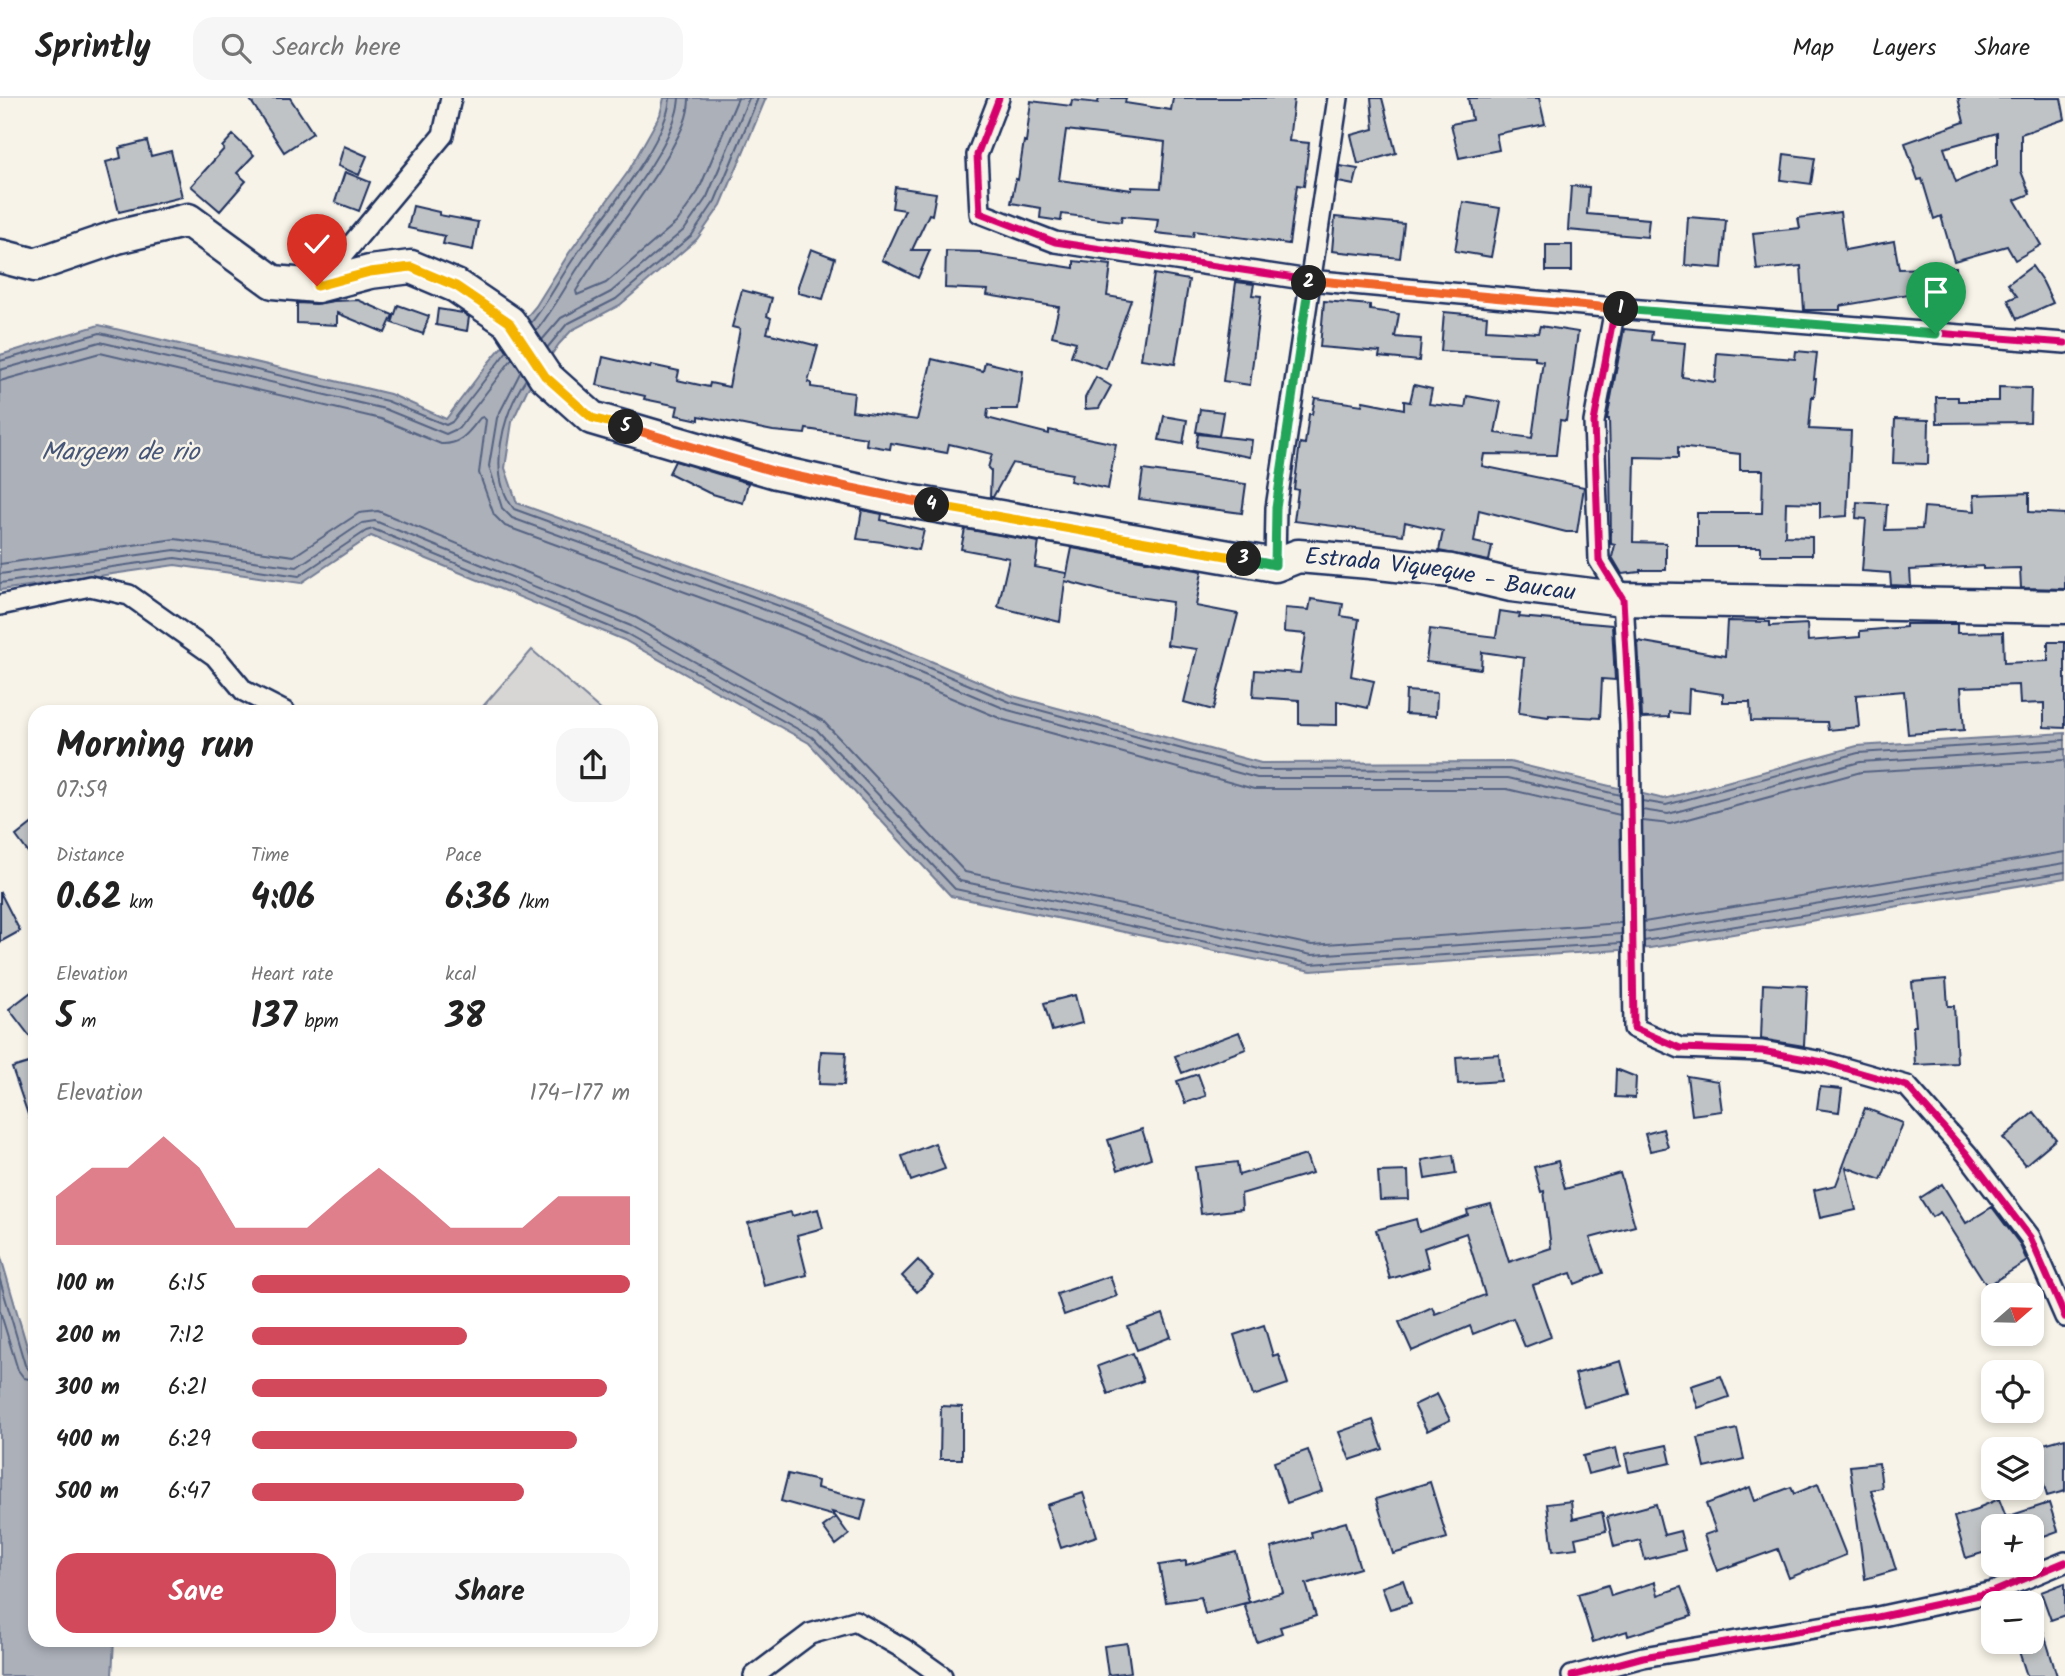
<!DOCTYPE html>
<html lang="en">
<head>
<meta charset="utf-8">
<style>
  body { margin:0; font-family:Kalam,sans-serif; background:#f6f6f6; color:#222; height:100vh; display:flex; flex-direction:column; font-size:26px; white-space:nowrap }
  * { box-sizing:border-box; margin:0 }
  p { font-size:23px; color:#767676 }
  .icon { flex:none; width:38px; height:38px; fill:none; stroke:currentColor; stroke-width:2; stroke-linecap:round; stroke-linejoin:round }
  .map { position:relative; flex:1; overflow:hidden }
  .sheet { position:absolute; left:28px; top:607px; width:630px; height:942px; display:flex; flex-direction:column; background:#fff; border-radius:21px; box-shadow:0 4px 10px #0003 }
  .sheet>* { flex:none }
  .needle { width:46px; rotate:70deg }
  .fabs { position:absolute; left:1981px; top:1185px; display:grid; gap:14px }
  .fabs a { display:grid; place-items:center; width:63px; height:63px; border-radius:14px; background:#fff; box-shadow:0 4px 10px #0003; font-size:35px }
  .pin { position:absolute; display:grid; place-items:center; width:60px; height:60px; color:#fff; margin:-72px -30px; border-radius:50% 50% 50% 0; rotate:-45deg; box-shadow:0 0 7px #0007 }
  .pin .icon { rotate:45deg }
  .km { position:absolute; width:35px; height:35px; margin:-18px; border-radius:50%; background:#222; color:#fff; font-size:19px; line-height:35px; text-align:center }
  .round { display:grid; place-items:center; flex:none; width:74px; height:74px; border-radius:21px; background:#f6f6f6 }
  .head { display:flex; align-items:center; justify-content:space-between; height:119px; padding:0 28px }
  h1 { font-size:38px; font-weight:700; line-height:52px }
  .figures { display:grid; grid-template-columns:repeat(3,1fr); gap:10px; height:119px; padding:7px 28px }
  .figures div { display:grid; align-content:center }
  .figures b { font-size:35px; font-weight:700 }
  .figures small { font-size:19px; font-weight:400 }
  .figures p { font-size:19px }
  .chart { height:196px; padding:14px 28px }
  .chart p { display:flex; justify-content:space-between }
  .chart svg { width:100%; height:126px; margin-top:7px; fill:#d1495b; opacity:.7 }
  .primary-button { display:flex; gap:14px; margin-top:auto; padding:14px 28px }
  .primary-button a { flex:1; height:80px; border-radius:21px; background:#d1495b; color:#fff; font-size:28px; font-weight:700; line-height:80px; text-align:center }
  .primary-button a+a { background:#f6f6f6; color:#222 }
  ul { padding:0 28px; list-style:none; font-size:23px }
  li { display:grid; grid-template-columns:112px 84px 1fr; align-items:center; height:52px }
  li i { height:18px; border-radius:9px; background:#d1495b }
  header { display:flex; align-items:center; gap:42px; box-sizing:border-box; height:98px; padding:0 35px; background:#fff; border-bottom:2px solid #e0e0e0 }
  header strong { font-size:33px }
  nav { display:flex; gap:38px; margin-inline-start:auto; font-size:24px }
  .search { width:490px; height:63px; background:#f6f6f6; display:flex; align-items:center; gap:18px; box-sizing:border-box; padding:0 24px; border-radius:21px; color:#767676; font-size:26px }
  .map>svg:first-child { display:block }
  .green { fill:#d7d6d4; stroke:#798299; stroke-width:2 }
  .water { fill:#acb0b9; stroke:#727c95; stroke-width:2 }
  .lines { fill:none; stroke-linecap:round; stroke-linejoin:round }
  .shore { stroke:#556382; stroke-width:2 }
  .building { fill:#c0c3c5; stroke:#1b2f5e; stroke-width:2; fill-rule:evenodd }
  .street-casing { stroke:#1b2f5e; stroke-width:24 }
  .primary-casing { stroke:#1b2f5e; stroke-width:37 }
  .street { stroke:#f7f3e8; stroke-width:19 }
  .primary { stroke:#f7f3e8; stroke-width:32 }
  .cycleway-casing { stroke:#f7f3e8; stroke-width:11 }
  .cycleway { stroke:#d6006c; stroke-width:7 }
  .split-1-casing { stroke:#fff; stroke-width:14 }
  .split-2-casing { stroke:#fff; stroke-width:14 }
  .split-3-casing { stroke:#fff; stroke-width:14 }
  .split-4-casing { stroke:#fff; stroke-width:14 }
  .split-5-casing { stroke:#fff; stroke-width:14 }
  .split-6-casing { stroke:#fff; stroke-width:14 }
  .split-1 { stroke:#22a559; stroke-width:9 }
  .split-2 { stroke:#f0652b; stroke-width:9 }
  .split-3 { stroke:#22a559; stroke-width:9 }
  .split-4 { stroke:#f5b400; stroke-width:9 }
  .split-5 { stroke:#f0652b; stroke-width:9 }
  .split-6 { stroke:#f5b400; stroke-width:9 }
  .labels { text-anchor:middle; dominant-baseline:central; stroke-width:5; stroke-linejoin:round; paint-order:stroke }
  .street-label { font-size:24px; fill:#1b2f5e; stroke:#f7f3e8 }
  .water-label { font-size:26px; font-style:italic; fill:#465679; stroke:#f7f3e8 }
</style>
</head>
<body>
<header>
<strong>Sprintly</strong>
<div class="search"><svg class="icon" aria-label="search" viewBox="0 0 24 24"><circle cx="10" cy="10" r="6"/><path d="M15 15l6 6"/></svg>Search here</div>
<nav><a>Map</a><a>Layers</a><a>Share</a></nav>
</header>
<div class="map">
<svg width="2065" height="1578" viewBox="0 0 2065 1578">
  <rect width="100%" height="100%" fill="#f7f3e8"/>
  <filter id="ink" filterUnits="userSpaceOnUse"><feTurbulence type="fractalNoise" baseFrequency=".0143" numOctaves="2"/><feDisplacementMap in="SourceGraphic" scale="14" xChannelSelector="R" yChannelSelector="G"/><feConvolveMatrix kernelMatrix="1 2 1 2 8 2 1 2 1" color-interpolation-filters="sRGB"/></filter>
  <g filter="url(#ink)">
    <path class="green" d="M532,552l71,62h-125z"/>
    <path class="water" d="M664,0h102l-45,107 -24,34 -77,66 -48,25 -13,14 -32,46 -15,32 -7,46 12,35 287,104 209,89 248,67 249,-1 154,37 193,-53 208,-13v145l-415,70 -339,23 -360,-75 -142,-153 -185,-103 -253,-104 -70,47 -126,-18 -175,25v-235l99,-30 291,69 56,25 43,-57 47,-56 33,-53 59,-81 32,-57z
      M0,1156l35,120v266h79l-2,36h-112z"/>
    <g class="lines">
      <path class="shore" d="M689,0c0,21 -10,37 -20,55 -28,48 -64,90 -93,138l1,4 29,-12 71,-61 21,-30 40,-94
        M531,225c17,-21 29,-45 45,-68 26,-38 91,-112 94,-157
        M536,233c19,-23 31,-48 48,-72 27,-38 93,-116 95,-161
        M542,242l19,-22 50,-26 74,-63 22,-32 42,-99
        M547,250l20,-24 49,-25 76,-64 23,-34 43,-103
        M0,263l100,-28 287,68 59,24 6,-3 55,-71
        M0,272l100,-28 285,67 61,25 13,-6 53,-69
        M521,273l-24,47 -8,48 13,42 10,10 286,104 210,88 249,68h251l112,26
        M526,281c-23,34 -40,95 -12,130l287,105 209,88 249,68 250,-1 111,26
        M0,283l100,-28 281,66 60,25c20,1 28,-12 39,-26l3,-1 3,3 -7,53 15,42 11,11 289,106 210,88 250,69h253l113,26
        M0,466l175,-25 119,17 65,-43 19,-2 257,106 188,104 142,151 347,73 309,-22
        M0,476l175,-24 122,17 65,-44 13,-2 256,105 186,104 143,151 352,74 309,-21
        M0,485l175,-25 124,18 67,-45 7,-2 254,105 185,103 143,152 356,75 310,-21
        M1642,703l24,4 192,-52 207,-13
        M1642,712l26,4 192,-52 205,-13
        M1643,723l27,3 191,-52 204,-12
        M1644,824l421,-70
        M1644,834l421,-69
        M1644,843l421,-69
        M0,1182l25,85 4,5 6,1
        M0,1213l18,59 6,8 11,2"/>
    </g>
    <path class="building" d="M249,0h41l23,35 -29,19z
      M1099,0h27l-1,5 46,7 2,-12h121l-5,43 20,2 -5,43 -7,-1 -8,59 -95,-13 -1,6 -37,-4 2,-14 -36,-3 -1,6 -59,-8 -1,7 -21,-3 1,-10 -30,-5 5,-24 2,1 6,-39 2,1 5,-41 40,5 1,-6 26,3zM1066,32l99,12 -4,46 -29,-1v3l-73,-10z
      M1371,0h11l14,55 -38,11 -7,-29 23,-6z
      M1468,0h71l6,26 -49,10 3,16 -40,8 -8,-34 21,-4z
      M1958,0h103l4,21 -44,15v37l9,23 -15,6 26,45 -26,15 -8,-14 -53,15 -13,-45 -7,3 -12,-40 -4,1 -13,-37 59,-21zM1997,35v32l-41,17 -12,-34z
      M233,37l21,20 -17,18 9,8 -26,30 -29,-25 33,-37 -2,-2z
      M147,43l4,15 20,-5 11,46 -63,15 -13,-50 15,-4 -2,-10z
      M344,48l23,10 -8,19 -21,-9z
      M1784,56l31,4 -4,26 -30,-4z
      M1340,68l18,3 -4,16 -16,-3z
      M345,74l25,10 -11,29 -24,-9z
      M1571,88l18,1 -2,27 62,5 -2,18 -79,-7z
      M895,89l41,6 -4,22 -3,-1 -17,36h18l-12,28 -36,-18 23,-50 -13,-2z
      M1463,104l37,6 -9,49 -36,-6z
      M413,108l26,6v3l39,7 -5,28 -30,-6 2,-8 -37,-8z
      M1840,114l5,38 49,-9 5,28 57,-2 2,39 -33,1v-16l-85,15v4h-36l-3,-44 -44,4 -4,-37 47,-5 -2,-10z
      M1335,119l69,7 -4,34 -68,-7z
      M1688,119l38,3 -4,48 -37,-3z
      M1546,147h26v26h-26z
      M811,151l24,9 -12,41 -25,-6v-7z
      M946,153l35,1v2l93,14v-7l37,4 -4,31 24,4 -25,69 -35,-13 5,-14 -24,-6 7,-29 -72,-12 1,-5 -43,-2z
      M2032,168l11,16 10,21 -36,16 -9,-19 9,-4 -9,-12z
      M1154,176l35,6 -14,84 -34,-5z
      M1236,184l18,2 -2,11 9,1 -11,89 -27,-4z
      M742,192l30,8 -5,18 4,2 -4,15 51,13 -10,36 3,1v4l43,6 -2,18 65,9 15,-61 51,12 2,-9 38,9 -5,38h-30l-1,9 62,16v-4l67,14 -8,45 -38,-8 2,-7 -60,-11 -19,34h-3l1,-26 -3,-3 4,-14 -43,-10 -2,9 -56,-10 -1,6 -24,-4 1,-7 -61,-9 -1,5 -32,-3 -74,-15v4l-23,-5 2,-9 -34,-7 1,-3 -48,-11 6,-28 47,11 1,-3 28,6 -2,9 32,7 1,-4 19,4 11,-58 -8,-2z
      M358,202l35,15 -8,18 -48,-20v12l-40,-2v-20l19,1 18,-3z
      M1324,203l46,4v5l29,4 -4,23 26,2 -2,22 -40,-4 1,-5 -60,-5z
      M398,207l31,11 -6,18 -31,-11z
      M438,211l25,4 6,4 -2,14 -31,-6z
      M1444,214l43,4 -1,14 52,3 2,-7 38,6 -12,89 -6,-1 -4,35 -72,-1 -2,12 102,21 -7,45h-11l-87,-22 -5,32 18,4 -3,15 -50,-10 4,-20 -38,-9 -2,13 -109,-14 4,-31 -4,-1 6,-46 5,1 4,-30h3l3,-16 47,7 1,-4 41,8v-8l6,1 4,-17 18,4 -3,15 36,4 2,-12 34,6 -6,31 37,5 11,-77 -8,-1v-4l-94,-5z
      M1624,231l28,3 -1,8 34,3 -3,34 33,5 2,-29 78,6 1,-8 21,2 -3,26h2l-2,18 -2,-1 -3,33 42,2 -4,85 -27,2v-15l-34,-1 -1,34 27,1v18h-51v-8h-64v-34h65l1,-43h-23v-16l-62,-7v11l-43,-1 -2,85 33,1v27h-26v2l-18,2 -10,-17 3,-12 -4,-1 -1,-87 -1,-38h-2z
      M1096,279l15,9 -12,22 -14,1v-11z
      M1999,289l32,1 -1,34 -93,1 -1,-26h22v4h41z
      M1200,311l23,3 -4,24 -23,-4z
      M1164,318l23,4 -4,24 -24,-4z
      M1895,321l34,1 -1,44 -35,-1z
      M1198,336l54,6 -2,17 -54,-10z
      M675,363l73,22 -5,20 -34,-10 -40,-20z
      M1143,372l103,14 -4,29 -103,-14z
      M2029,395v19l36,2v75l-44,-1 -1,-20 -37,1v-3l-73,4 1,16 -20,-1 -1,-12 -28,-2 4,-52 -10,-1 1,-16 30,2 -2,26 37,-1 2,-22 51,4 -1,-16z
      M862,412l20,4 -1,6 43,10 -5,20 -37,-8 -25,-3z
      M965,431l74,13 -4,25 31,6v5l6,-30 130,23 -6,35 42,8 -25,96 -29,-8 13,-53 -30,-4 5,-43 -61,-9 -46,-12 -5,41 -62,-15 11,-49 -48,-9z
      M1311,501l32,5 -2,12 18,3 -8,57 23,5 -6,27 -31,-7v24l-38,-1v-24l-46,-3 2,-27 45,3 6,-39 -22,-2 1,-24 24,2z
      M1500,513l20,3 -1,3 93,8 3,55 -13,-1 -2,39 -51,-3v2l-30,-4 5,-55 -42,-6 -1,17 -55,-7 4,-33 66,8z
      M1727,523l43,1v4l37,-2 1,17 52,-4v-6l46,-4v-3h51v9l46,-1 1,31 44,-2v-19h17v86l-21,-1v-24l-24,1 -1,-19 -58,2 3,43 -56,4 -4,-43 -48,4 3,32 -31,3 -1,-8 -76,-1 -1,-19h-27v-8l-34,-5 -1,25 -19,-2v5l-27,1 -4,-77 87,15z
      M1406,593l31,2 -1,23 -31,-2z
      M35,723v41l-19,-26z
      M0,794l20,39 -20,11z
      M1946,881l2,27h6l3,57 -42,2 -2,-39h3l-4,-44z
      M1763,886l44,2 -3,60 -43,-7z
      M35,891v54l-26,-34z
      M1075,897l7,28 -30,8 -8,-28z
      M1239,934l7,17 -64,24 -7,-17z
      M821,953l25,1 -2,33 -25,-1z
      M1499,956l2,27 -43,3 -2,-27z
      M35,963v65h-3l-20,-58z
      M1616,971l20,8 -1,21 -20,-1z
      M1198,976l8,22 -21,7 -8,-22z
      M1687,978l31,5 4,30 -30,4z
      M1820,989l22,2 -3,23 -22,-3z
      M1865,1010l38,15 -22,57 -35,-13 10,43 -36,8 -6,-28 22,-5z
      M2034,1014l22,27 -31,26 -22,-27z
      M1142,1031l9,29 -33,12 -10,-30z
      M1663,1031l5,18 -18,4 -5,-17z
      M935,1045l10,26 -34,12 -9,-25z
      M1306,1057l6,18 -71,21 1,15 -41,5 -6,-47 42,-5 2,13z
      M1453,1057l3,19 -31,5 -3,-19z
      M1558,1063l7,28 55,-16 15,53 -45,12 13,35 -28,11 -4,-11 -38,12 18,52 -26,10 -12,-29 -40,16 -3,-8 -58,25 -13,-29 33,-15 3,7 50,-19 -19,-62 -42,15 5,19 -39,12 -14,-49 40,-11 3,13 49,-17 -1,-5 24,-6 18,58 42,-14 -7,-57 -3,1 -7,-25z
      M1408,1073l1,28 -29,1 -2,-28z
      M1942,1086l24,39 26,-16 27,36 8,18 -40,25 -47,-74 -8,5 -12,-19z
      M818,1111l5,19 -26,7 10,40 -43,11 -16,-63 43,-11 1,4z
      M918,1162l15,16 -16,16 -15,-16z
      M1110,1178l7,20 -53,19 -7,-21z
      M1163,1216l8,23 -34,13 -9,-23z
      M1264,1227l9,31 5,-2 10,30 -35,12 -19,-61z
      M1133,1255l10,28 -35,13 -10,-28z
      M1621,1263l9,33 -46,13 -9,-33z
      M1721,1278l8,21 -31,11 -7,-22z
      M1437,1296l13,26 -23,11 -13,-26z
      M941,1308l21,1v52h-22z
      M1373,1322l10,29 -33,11 -11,-28z
      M1737,1331l7,30 -39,9 -7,-30z
      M2065,1340v53l-18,5 -14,-49z
      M1667,1347l4,18 -42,9 -4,-18z
      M1616,1350l4,18 -32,8 -5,-18z
      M1308,1352l14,41 -35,12 -13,-41z
      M1879,1365l3,25 -11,2 25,80 -31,9 -15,-113z
      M788,1376l30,7 -1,7 49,12 -5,20 -29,-8 2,4 -53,-15z
      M1430,1384l17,56 -54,16 -17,-55z
      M1818,1386l28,71 -57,23 -11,-29 -61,22 -13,-36 12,-4 -10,-27 44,-17 5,14 36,-14 3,7z
      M1083,1395l14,43 -36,12 -14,-43z
      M1999,1401l7,18 43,-14 9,28 -25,9 -1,-14h-39v13l-4,1 3,10 -26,8 -12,-41 26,-8v-2z
      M1571,1403l2,18 29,-7 4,19 -31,7 2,10 -24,3 -6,-47z
      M1656,1406l8,31 16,-4 5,19 -40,10 -5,-20 -26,7 -7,-30z
      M836,1419l13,18 -13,10 -13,-18z
      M1346,1424l14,46 -54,16 10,32 -36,11 2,6 -25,9 -13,-38 39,-12 -12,-44 41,-11 -1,-5z
      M1236,1454l13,50 -44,12 -4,-17 -35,5 -7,-37 27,-4v4z
      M1403,1482l8,23 -21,6 -8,-22z
      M1655,1484l3,13 23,-8 11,29 -64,20 -1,-5 -34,11 -15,-48 30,-9 3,11z
      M2065,1485v32l-14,5 -10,-28z
      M2032,1510h4l21,68h-30l-11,-34h16z
      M1127,1545l4,29 -23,3 -4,-29z"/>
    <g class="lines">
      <defs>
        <path id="street" d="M999,0l-22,57 3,58 75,29 254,38 306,28 450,35
          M317,188l126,-151 8,-37
          M1615,210l-21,114 5,138 24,39 7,126 4,303 46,20 82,3 61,11 84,24 60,68 63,83 35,80
          M1275,467l1,-57 62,-410
          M0,507l90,-19 39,9 86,61 29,35 41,21
          M754,1578l56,-42 45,-13 49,28 38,27
          M1572,1578l71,-19 230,-39 120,-26 72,-30"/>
        <g id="primary">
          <path id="s1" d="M0,158l35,9 82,-28 71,-17 85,62 44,4 53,-14 41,-5 45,19 53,36 36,54 47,42 184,54 121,27 378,66 23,-9 72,6 81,9 60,14 112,14 442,8"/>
        </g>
      </defs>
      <use href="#street" class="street-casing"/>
      <use href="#primary" class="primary-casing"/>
      <use href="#street" class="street"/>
      <use href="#primary" class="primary"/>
      <defs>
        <path id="cycleway" d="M999,0l-22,57 3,58 75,29 254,38 306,28 450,35
          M1615,210l-21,114 5,138 24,39 7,126 4,303 46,20 82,3 61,11 84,24 60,68 63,83 35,80
          M1572,1578l71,-19 230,-39 120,-26 72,-30"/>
      </defs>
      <use href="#cycleway" class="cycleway-casing"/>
      <use href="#cycleway" class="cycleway"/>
    </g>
  </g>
  <g class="lines" filter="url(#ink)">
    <defs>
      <path id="split-1" d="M1621,211l315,25"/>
      <path id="split-2" d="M1309,185v-3l312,29"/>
      <path id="split-3" d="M1244,461l31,6 1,-57 33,-225"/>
      <path id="split-4" d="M932,407l312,54"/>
      <path id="split-5" d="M626,329l150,45 156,33"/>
      <path id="split-6" d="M317,188l53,-14 41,-5 45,19 53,36 36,54 47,42 34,9"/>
    </defs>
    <use href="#split-1" class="split-1-casing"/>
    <use href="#split-2" class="split-2-casing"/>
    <use href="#split-3" class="split-3-casing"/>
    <use href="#split-4" class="split-4-casing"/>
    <use href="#split-5" class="split-5-casing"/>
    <use href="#split-6" class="split-6-casing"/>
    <use href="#split-1" class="split-1"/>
    <use href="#split-2" class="split-2"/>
    <use href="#split-3" class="split-3"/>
    <use href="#split-4" class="split-4"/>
    <use href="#split-5" class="split-5"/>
    <use href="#split-6" class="split-6"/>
  </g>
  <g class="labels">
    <g class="street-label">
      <text stroke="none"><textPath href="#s1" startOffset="1550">Estrada Viqueque - Baucau</textPath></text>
    </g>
    <g class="water-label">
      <text x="120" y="355">Margem de rio</text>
    </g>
  </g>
</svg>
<div class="fabs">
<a><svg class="needle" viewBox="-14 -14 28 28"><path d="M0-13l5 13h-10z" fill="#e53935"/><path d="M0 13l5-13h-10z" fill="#767676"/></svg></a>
<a><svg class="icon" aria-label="locate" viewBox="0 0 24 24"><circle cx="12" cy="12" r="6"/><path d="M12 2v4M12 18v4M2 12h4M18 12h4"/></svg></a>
<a><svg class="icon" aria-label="layers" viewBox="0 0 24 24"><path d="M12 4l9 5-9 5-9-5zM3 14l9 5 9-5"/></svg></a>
<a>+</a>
<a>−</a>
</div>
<div class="pin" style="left:1936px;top:236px;background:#1e9e55"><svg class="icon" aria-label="arrive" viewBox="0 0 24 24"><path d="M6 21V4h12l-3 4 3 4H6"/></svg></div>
<div class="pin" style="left:317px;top:188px;background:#d93025"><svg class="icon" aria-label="check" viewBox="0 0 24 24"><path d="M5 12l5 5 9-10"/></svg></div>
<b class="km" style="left:1621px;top:211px">1</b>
<b class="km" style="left:1309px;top:185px">2</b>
<b class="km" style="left:1244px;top:461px">3</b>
<b class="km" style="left:932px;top:407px">4</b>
<b class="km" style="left:626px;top:329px">5</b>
<section class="sheet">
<div class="head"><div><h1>Morning run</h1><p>07:59</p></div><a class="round"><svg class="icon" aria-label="share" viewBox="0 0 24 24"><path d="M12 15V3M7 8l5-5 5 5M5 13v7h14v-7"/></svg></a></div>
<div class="figures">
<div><p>Distance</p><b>0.62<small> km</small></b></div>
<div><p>Time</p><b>4:06</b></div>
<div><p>Pace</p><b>6:36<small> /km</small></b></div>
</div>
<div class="figures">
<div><p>Elevation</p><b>5<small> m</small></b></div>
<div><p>Heart rate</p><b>137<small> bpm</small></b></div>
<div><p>kcal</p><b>38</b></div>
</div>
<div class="chart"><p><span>Elevation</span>174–177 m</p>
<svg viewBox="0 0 160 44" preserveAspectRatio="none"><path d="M0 44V27L10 17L20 17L30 6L40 17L50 38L60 38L70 38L80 27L90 17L100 27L110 38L120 38L130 38L140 27L150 27L160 27V44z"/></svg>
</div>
<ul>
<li><b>100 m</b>6:15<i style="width:100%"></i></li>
<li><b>200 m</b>7:12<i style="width:57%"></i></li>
<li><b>300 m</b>6:21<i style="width:94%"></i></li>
<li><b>400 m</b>6:29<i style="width:86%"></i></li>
<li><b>500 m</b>6:47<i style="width:72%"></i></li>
</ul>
<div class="primary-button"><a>Save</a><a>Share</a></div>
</section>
</div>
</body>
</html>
